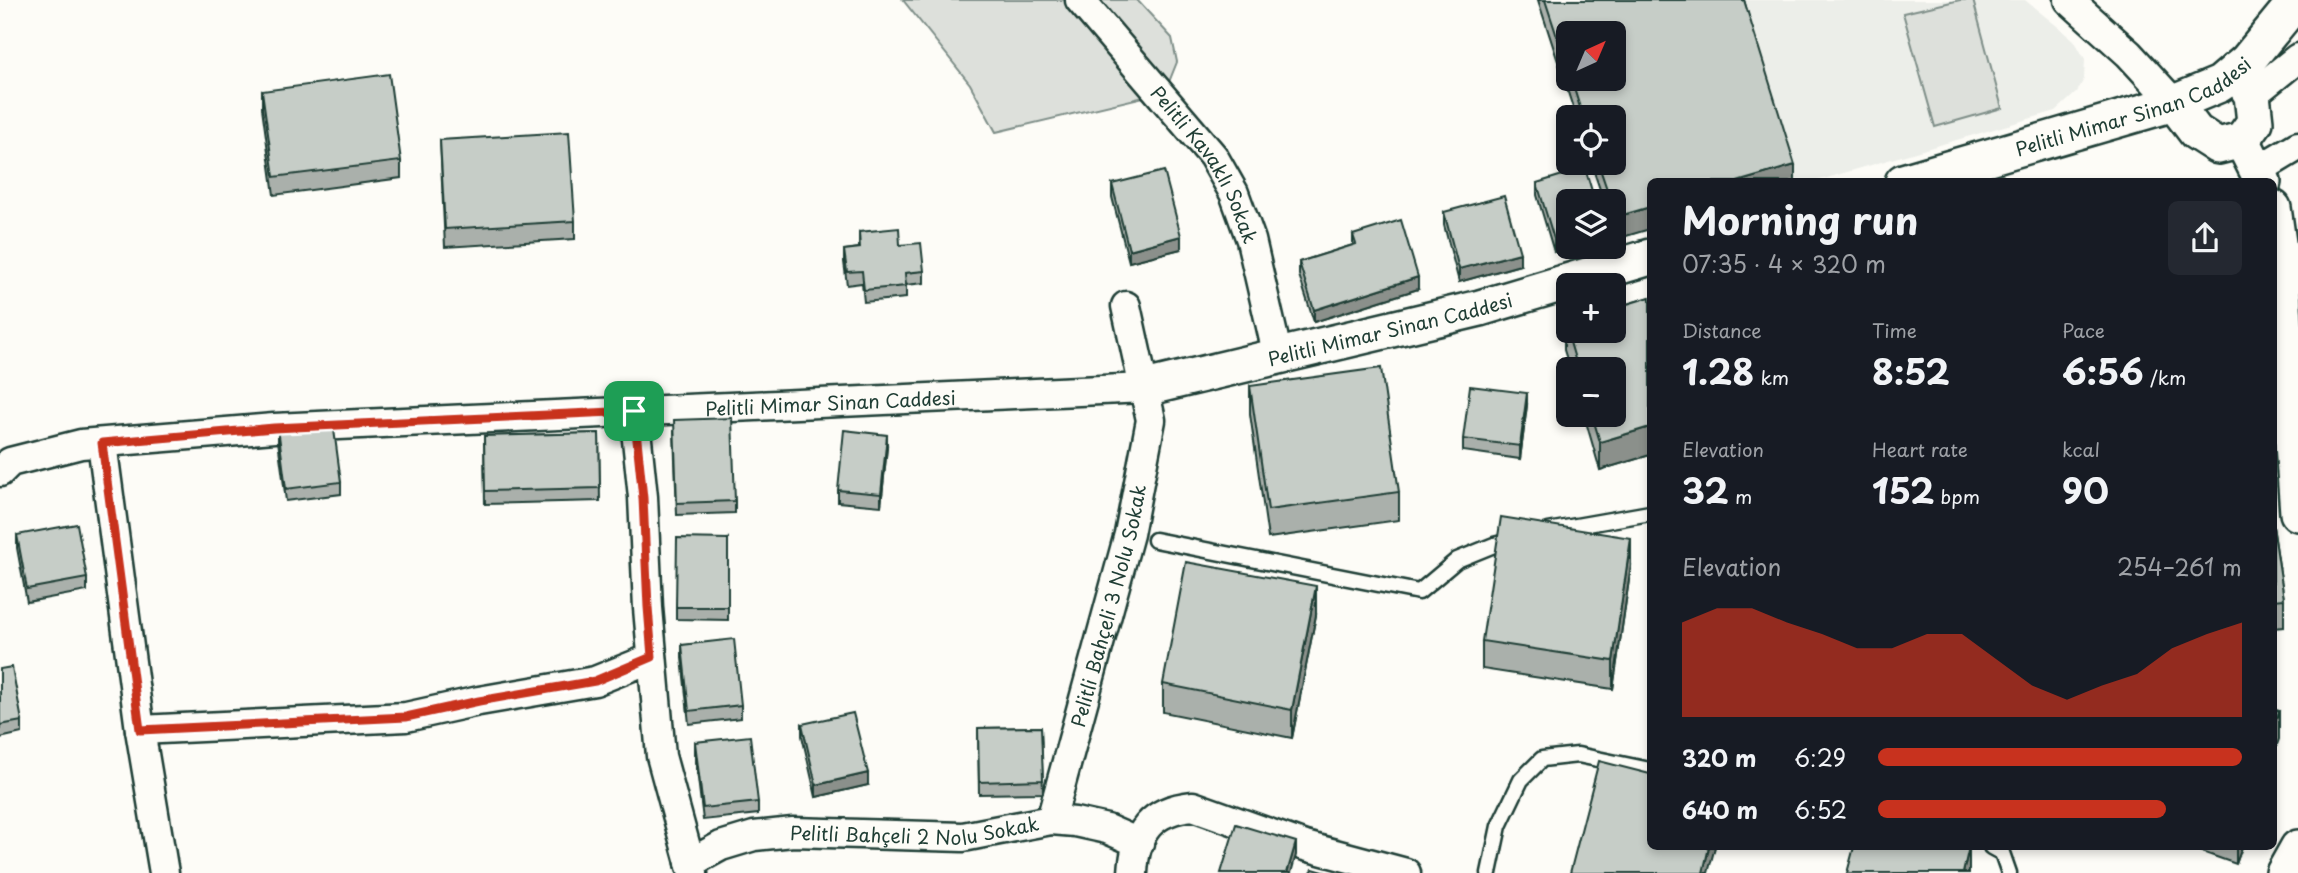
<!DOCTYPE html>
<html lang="en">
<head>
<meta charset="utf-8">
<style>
  body { margin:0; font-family:"Playpen Sans",sans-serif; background:#242831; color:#f1f3f6; height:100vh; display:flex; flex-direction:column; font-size:26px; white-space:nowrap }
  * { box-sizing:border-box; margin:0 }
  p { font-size:23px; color:#9ea1a6 }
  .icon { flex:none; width:38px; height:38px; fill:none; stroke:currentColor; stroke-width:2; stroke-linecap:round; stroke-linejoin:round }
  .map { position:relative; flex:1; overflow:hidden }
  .panel { position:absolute; left:1647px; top:178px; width:630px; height:672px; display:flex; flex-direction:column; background:#171b24; border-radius:10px; box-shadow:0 4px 10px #0003 }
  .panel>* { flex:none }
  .needle { width:46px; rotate:44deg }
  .fabs { position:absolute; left:1556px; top:21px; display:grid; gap:14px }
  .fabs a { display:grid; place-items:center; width:70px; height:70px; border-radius:10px; background:#171b24; box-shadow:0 4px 10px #0003; font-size:35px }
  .pin { position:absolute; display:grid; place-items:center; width:60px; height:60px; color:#fff; margin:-30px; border-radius:14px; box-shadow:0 4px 10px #0006 }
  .round { display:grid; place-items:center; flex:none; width:74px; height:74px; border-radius:10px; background:#242831 }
  .overview { display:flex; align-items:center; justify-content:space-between; height:119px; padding:0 35px }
  h1 { font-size:38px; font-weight:700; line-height:52px }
  .figures { display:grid; grid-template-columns:repeat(3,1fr); gap:10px; height:119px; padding:7px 35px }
  .figures div { display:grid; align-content:center }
  .figures b { font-size:35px; font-weight:700 }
  .figures small { font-size:19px; font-weight:400 }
  .figures p { font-size:19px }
  .chart { height:196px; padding:14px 35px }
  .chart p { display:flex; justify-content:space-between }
  .chart svg { width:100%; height:126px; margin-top:7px; fill:#c8321e; opacity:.7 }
  ul { padding:0 35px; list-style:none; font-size:23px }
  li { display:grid; grid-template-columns:112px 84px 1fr; align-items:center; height:52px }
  li i { height:18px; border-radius:9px; background:#c8321e }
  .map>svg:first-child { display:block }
  .built { fill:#eceee9; fill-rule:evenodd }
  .green { fill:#dde0db; stroke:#7e8e88; stroke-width:2 }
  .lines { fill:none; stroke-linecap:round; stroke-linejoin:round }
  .service-casing { stroke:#1f3d34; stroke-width:19 }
  .minor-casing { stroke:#1f3d34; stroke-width:33 }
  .tertiary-casing { stroke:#1f3d34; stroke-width:40 }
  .service { stroke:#fdfcf7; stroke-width:14 }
  .minor { stroke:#fdfcf7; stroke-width:28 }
  .tertiary { stroke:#fdfcf7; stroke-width:35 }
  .wall { fill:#aab0ab; stroke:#1f3d34; stroke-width:2; fill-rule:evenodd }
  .shaded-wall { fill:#8b908b; stroke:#1f3d34; stroke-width:2 }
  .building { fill:#c6cdc7; stroke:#1f3d34; stroke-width:2 }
  .route-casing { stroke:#fff; stroke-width:14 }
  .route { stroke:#c8321e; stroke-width:9 }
  .labels { text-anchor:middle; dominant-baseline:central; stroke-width:5; stroke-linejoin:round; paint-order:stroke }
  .street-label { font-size:19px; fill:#1f3d34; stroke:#fdfcf7 }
</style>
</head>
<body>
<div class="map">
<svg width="2298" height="873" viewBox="0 0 2298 873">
  <rect width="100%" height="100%" fill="#fdfcf7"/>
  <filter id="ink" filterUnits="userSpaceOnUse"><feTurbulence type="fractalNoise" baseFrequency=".0143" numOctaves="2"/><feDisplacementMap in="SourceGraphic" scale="14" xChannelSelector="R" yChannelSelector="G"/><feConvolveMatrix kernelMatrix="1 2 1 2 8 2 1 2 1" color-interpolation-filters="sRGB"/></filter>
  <g filter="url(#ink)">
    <path class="built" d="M1538,0h487l49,40 11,19 -1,20 -7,13 -21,19 -243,71h-163v47l-34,10 -2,-7v-31h-10l-13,-38h23v-46h-38zM1568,33h46v46h-46z"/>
    <path class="green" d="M903,0h234l35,38 5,24 -12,30 -169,40 -26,-48z
      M1960,0h13l29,108 -67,19 -32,-114z"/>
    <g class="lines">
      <defs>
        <path id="service" d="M1548,531l102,-18
          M1155,540l264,52 38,-32 37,-15 20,-5
          M1991,847l11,6 7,20
          M1489,873l10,-47 22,-46 21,-21 36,-4 72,15"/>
        <g id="minor">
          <path id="s1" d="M1080,0l133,156 21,37 17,47 27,117"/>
          <path d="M2069,0l60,54 45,49"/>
          <path d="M2252,95l46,-37"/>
          <path d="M2258,170l40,-24"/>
          <path d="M634,411l9,86 5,111 13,148 32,117"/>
          <path d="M102,443l38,287 24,143"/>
          <path id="s2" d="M0,472l10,-10 71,-18 193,-16 871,-40"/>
          <path d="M140,730l266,-13 73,-16 116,-20 57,-23"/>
          <path id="s3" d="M1051,820l78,-286 22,-114 -25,-114"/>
          <path id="s4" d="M690,863l31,-17 33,-10 39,-4 170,5 88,-17 24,2 32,7 32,14"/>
          <path d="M1133,873c2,-41 18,-63 60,-67l112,40 101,27"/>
        </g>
        <g id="tertiary">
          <path d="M2174,103l22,29 22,14 24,-6 13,-18 -3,-27 -16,-25"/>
          <path d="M2242,140l21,42"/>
          <path id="s5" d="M1903,182l271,-79 46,-19 27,-23 50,-61"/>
          <path d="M2273,208l6,42 19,263"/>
          <path id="s6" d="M1145,388l335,-80 170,-51"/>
          <path d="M2284,873l14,-25"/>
        </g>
      </defs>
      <use href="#service" class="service-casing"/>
      <use href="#minor" class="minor-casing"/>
      <use href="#tertiary" class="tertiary-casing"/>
      <use href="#service" class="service"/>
      <use href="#minor" class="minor"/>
      <use href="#tertiary" class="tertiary"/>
    </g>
    <path class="wall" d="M1538,0h206l51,182 -179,57 -2,-7v-31h-10l-13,-38h23v-46h-38zM1568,33l46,46h-46z
      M262,91l139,70v17l-127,17 -12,-87z
      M440,140l135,81v18l-130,8z
      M1537,183l31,64h3l-17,5 -17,-57z
      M1112,184l69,65 -52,13 -17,-65z
      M1444,212l76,53 -61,17 -15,-57z
      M859,232l65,39v12l-18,2v13l-42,4 -2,-19 -15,2 -3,-23v-12l15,-2z
      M1353,235l65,54 -104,33 -15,-47v-13l54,-17z
      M1650,297v158l-50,15 -16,-55h30v-46h-44l-6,-19v-28z
      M1250,386l149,106v28l-131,18 -18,-124z
      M1527,405l-7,54 -57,-8v-12z
      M278,428l63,54v12l-55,7 -8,-60z
      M674,432l61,69v12l-58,2z
      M599,433l1,68 -115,3 -1,-68z
      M887,447l-6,59 -43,-4v-12z
      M2273,526l11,73v28l-11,1z
      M17,535l70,43v13l-60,11 -10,-54z
      M728,539v81l-52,-1v-12z
      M1631,566l-18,123 -131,-20v-28z
      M1316,615l-24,123 -129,-26v-28z
      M682,645l59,60v13l-52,6 -7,-66z
      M0,669l22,52v12l-22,5z
      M802,724l66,61 -52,12 -14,-61z
      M1041,727l2,66 -64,1 -1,-66z
      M695,742l63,60v12l-55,6 -8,-66z
      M2188,847h54l-6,17z"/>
    <path class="shaded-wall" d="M1795,165v17h-58z
      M1650,207v22l-34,10v-22z
      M1568,235v12h3l-17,5v-13z
      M1181,236v13l-52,13v-12z
      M1520,253v12l-61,17v-13z
      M1418,277v12l-104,33v-12z
      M1527,393v12l-7,54v-13z
      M1650,427v28l-50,15v-28z
      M887,435v12l-6,59v-12z
      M1631,538v28l-18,123v-28z
      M1316,586v29l-24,123v-28z
      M2279,711v28l-6,17v-28z
      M868,773v12l-52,12v-12z
      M1296,842v13l-5,18h-4z
      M1709,847h6l-7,26h-5z
      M1969,847v26h-6z
      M2236,847h6l-6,17z"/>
    <path class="building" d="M1545,0h199l51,165 -58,17h-87v25l-34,10 -2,-7v-9h-3l-13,-38h16v-46h-31l-12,-38h43v-46h-46v37z
      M389,74l12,87 -127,16 -12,-86z
      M569,132l6,89 -130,8 -5,-89z
      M1585,168l10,33h-27v34l-14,4 -17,-56z
      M1164,171l17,65 -52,14 -17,-66z
      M1504,196l16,57 -61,16 -15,-57z
      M1401,220l17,57 -104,33 -15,-48 57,-18 -3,-9z
      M899,228l1,17 21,-2 3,28 -19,2 1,13 -42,4 -2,-19 -15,1 -3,-22 16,-2 -1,-16z
      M1650,297v130l-50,15 -8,-27h22v-46h-36l-14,-47 4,-1v10h46v-23z
      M1381,368l18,124 -131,18 -18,-124z
      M1470,386l57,7 -7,53 -57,-7z
      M732,418l3,83 -58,2 -3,-83z
      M333,422l8,60 -55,7 -8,-61z
      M844,430l43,5 -6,59 -43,-4z
      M599,433l1,55 -115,3 -1,-55z
      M1501,517l130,21 -18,123 -131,-20z
      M77,524l10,54 -60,11 -10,-54z
      M2273,526l11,73 -11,1z
      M677,538l51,1v68h-52z
      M1186,562l130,24 -24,124 -129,-26z
      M734,639l7,66 -52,6 -7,-66z
      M12,667l10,54 -22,4v-56z
      M2273,709l6,2 -6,17z
      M853,713l15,60 -52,12 -14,-61z
      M1041,727l2,53 -64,2 -1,-54z
      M750,736l8,66 -55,6 -8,-66z
      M1599,761l51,13v73h59l-6,26h-133z
      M1236,824l60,18 -9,31h-66z
      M1854,847h115l-6,26h-116z
      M1313,869l14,4h-16z"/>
  </g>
  <g class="lines" filter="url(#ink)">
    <defs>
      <path id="route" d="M634,411l9,87 5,109 4,50 -57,24 -116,20 -73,16 -266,13 -38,-287 172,-15z"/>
    </defs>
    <use href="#route" class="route-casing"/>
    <use href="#route" class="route"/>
  </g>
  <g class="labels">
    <g class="street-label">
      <text stroke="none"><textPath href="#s5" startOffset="243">Pelitli Mimar Sinan Caddesi</textPath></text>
      <text stroke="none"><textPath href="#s1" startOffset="208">Pelitli Kavaklı Sokak</textPath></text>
      <text stroke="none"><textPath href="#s6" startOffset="252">Pelitli Mimar Sinan Caddesi</textPath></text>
      <text stroke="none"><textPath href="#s2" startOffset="838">Pelitli Mimar Sinan Caddesi</textPath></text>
      <text stroke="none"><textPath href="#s3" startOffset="222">Pelitli Bahçeli 3 Nolu Sokak</textPath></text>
      <text stroke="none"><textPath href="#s4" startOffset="231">Pelitli Bahçeli 2 Nolu Sokak</textPath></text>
    </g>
  </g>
</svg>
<div class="fabs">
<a><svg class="needle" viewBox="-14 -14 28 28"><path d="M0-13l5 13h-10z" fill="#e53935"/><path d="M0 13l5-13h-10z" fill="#9ea1a6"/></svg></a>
<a><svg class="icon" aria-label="locate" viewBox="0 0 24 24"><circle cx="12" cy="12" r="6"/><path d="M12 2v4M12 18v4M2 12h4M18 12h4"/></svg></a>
<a><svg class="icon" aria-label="layers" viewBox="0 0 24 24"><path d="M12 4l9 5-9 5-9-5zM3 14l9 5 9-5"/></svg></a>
<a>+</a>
<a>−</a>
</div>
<div class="pin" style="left:634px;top:411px;background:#1e9e55"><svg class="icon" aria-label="arrive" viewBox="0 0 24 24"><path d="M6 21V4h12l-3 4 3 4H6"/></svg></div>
<section class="panel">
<div class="overview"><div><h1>Morning run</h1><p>07:35 · 4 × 320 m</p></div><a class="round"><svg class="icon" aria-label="share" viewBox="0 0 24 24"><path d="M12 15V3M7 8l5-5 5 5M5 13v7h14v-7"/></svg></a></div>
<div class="figures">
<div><p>Distance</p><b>1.28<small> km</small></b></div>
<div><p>Time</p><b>8:52</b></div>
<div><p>Pace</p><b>6:56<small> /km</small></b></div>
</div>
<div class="figures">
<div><p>Elevation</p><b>32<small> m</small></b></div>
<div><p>Heart rate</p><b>152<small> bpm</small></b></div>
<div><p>kcal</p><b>90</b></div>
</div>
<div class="chart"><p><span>Elevation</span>254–261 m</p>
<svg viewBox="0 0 160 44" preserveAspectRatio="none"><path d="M0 44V11L10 6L20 6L30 11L40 15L50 20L60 20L70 15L80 15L90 24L100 33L110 38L120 33L130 29L140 20L150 15L160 11V44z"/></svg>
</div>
<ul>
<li><b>320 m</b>6:29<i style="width:100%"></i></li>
<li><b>640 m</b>6:52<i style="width:79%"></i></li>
</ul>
</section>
</div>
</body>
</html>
